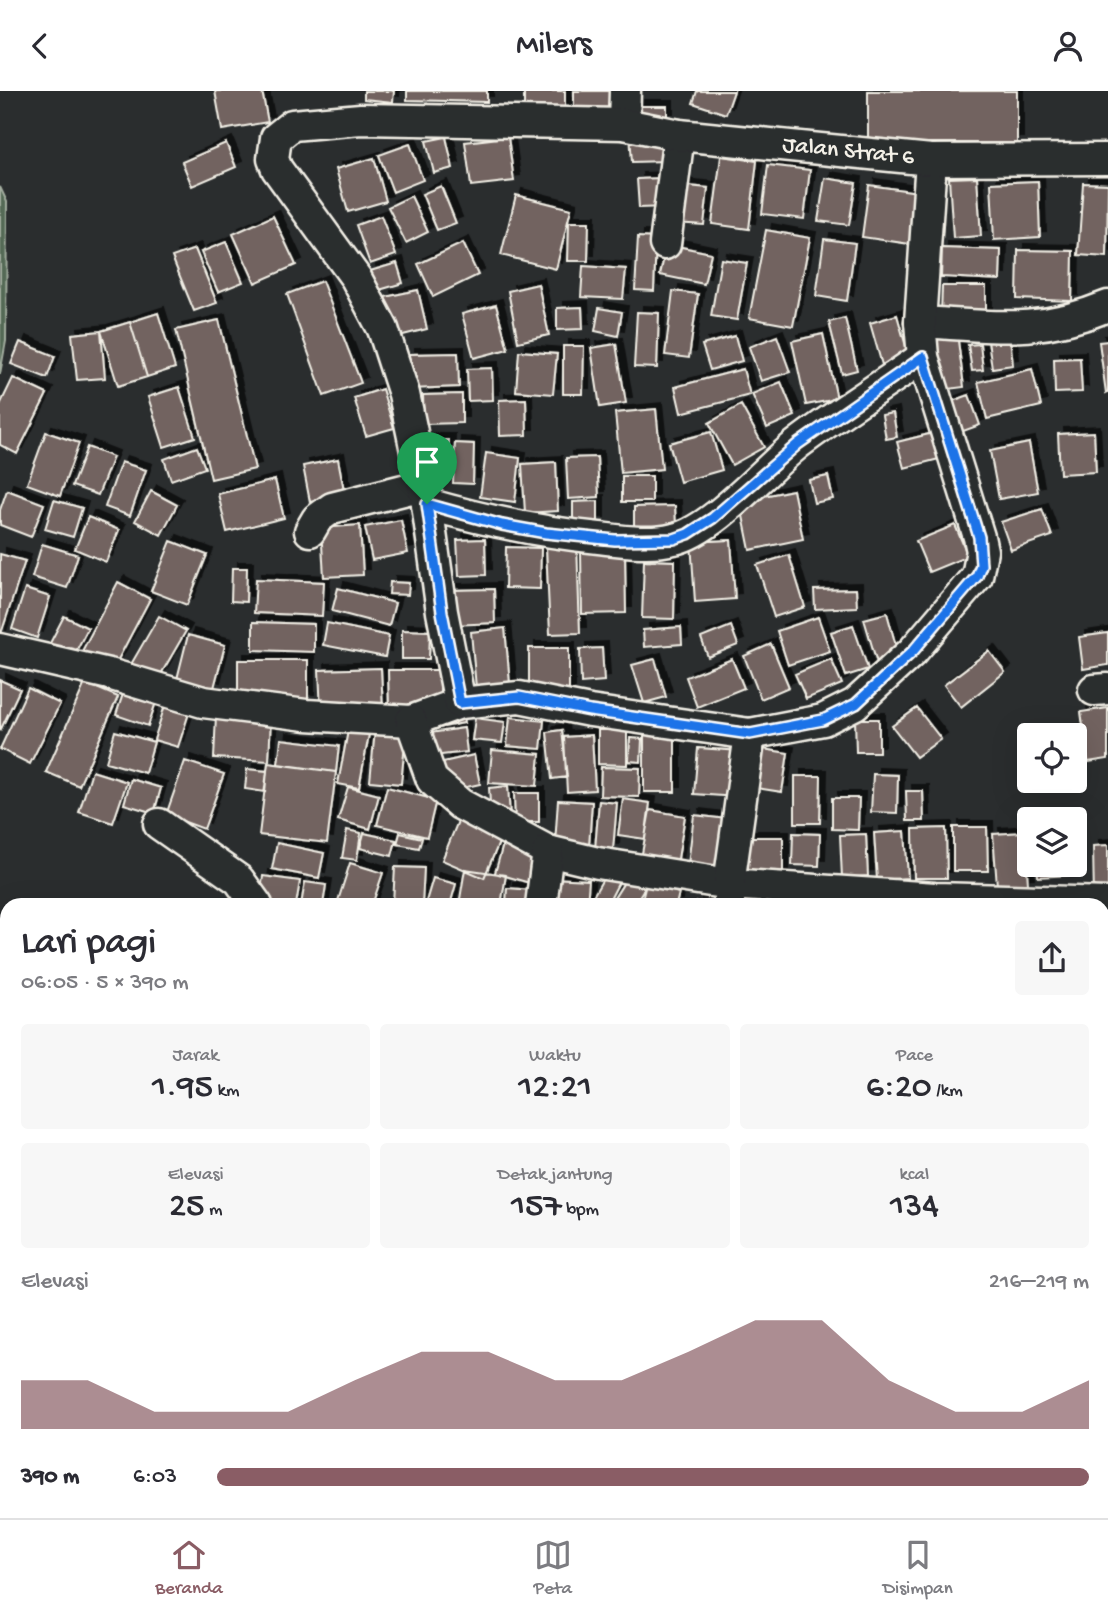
<!DOCTYPE html>
<html lang="id">
<head>
<meta charset="utf-8">
<style>
  body { margin:0; font-family:"Gochi Hand",sans-serif; background:#f7f7f7; color:#2b2b33; height:100vh; display:flex; flex-direction:column; font-size:26px; white-space:nowrap }
  * { box-sizing:border-box; margin:0 }
  p { font-size:23px; color:#7c7c81 }
  .icon { flex:none; width:38px; height:38px; fill:none; stroke:currentColor; stroke-width:2; stroke-linecap:round; stroke-linejoin:round }
  .map { position:relative; flex:1; overflow:hidden }
  .drawer { position:absolute; left:0px; top:807px; width:1110px; height:621px; display:flex; flex-direction:column; background:#fff; border-radius:21px 21px 0 0; box-shadow:0 7px 28px #0002 }
  .drawer>* { flex:none }
  .controls { position:absolute; left:1017px; top:632px; display:grid; gap:14px }
  .controls a { display:grid; place-items:center; width:70px; height:70px; border-radius:7px; background:#fff; box-shadow:0 7px 28px #0002; font-size:35px }
  .pin { position:absolute; display:grid; place-items:center; width:60px; height:60px; color:#fff; margin:-72px -30px; border-radius:50% 50% 50% 0; rotate:-45deg; box-shadow:0 0 7px #0007 }
  .pin .icon { rotate:45deg }
  .round { display:grid; place-items:center; flex:none; width:74px; height:74px; border-radius:7px; background:#f7f7f7 }
  .head { display:flex; align-items:center; justify-content:space-between; height:119px; padding:0 21px }
  h1 { font-size:38px; font-weight:600; line-height:52px }
  .metrics { display:grid; grid-template-columns:repeat(3,1fr); gap:10px; height:119px; padding:7px 21px }
  .metrics div { display:grid; align-content:center; border-radius:7px; background:#f7f7f7; text-align:center }
  .metrics b { font-size:35px; font-weight:600 }
  .metrics small { font-size:19px; font-weight:400 }
  .metrics p { font-size:19px }
  .chart { height:196px; padding:14px 21px }
  .chart p { display:flex; justify-content:space-between }
  .chart svg { width:100%; height:126px; margin-top:7px; fill:#8a5d65; opacity:.7 }
  ul { padding:0 21px; list-style:none; font-size:23px }
  li { display:grid; grid-template-columns:112px 84px 1fr; align-items:center; height:52px }
  li i { height:18px; border-radius:9px; background:#8a5d65 }
  header { display:flex; justify-content:space-between; align-items:center; height:91px; padding:0 21px; background:#fff; font-size:32px; font-weight:600 }
  .tabs { display:flex; justify-content:space-around; align-items:center; height:98px; border-top:2px solid #e1e1e2; background:#fff; font-size:19px; color:#7c7c81 }
  .tabs a { display:grid; justify-items:center; gap:4px }
  .tabs .on { color:#8a5d65 }
  .map>svg:first-child { display:block }
  .green { fill:#546a57; stroke:#a4aea0; stroke-width:2 }
  .building { fill:#726460; stroke:#f4f1e8; stroke-width:2; filter:url(#shadow) }
  .lines { fill:none; stroke-linecap:round; stroke-linejoin:round }
  .minor-casing { stroke:#f4f1e8; stroke-width:35 }
  .highway-casing { stroke:#f4f1e8; stroke-width:44 }
  .minor { stroke:#2a2d2e; stroke-width:30 }
  .highway { stroke:#736b52; stroke-width:38 }
  .route-casing { stroke:#fff; stroke-width:14 }
  .route { stroke:#1a73e8; stroke-width:9 }
  .labels { text-anchor:middle; dominant-baseline:central; stroke-width:7; stroke-linejoin:round; paint-order:stroke }
  .street-label { font-size:24px; fill:#f4f1e8; stroke:#2a2d2e }
</style>
</head>
<body>
<header><svg class="icon" aria-label="back" viewBox="0 0 24 24"><path d="M15 5l-7 7 7 7"/></svg>Milers<svg class="icon" aria-label="person" viewBox="0 0 24 24"><circle cx="12" cy="8" r="4"/><path d="M4 21q1-7 8-7t8 7"/></svg></header>
<div class="map">
<svg width="1108" height="1427" viewBox="0 0 1108 1427">
  <defs>
    <filter id="shadow"><feDropShadow dx="6" dy="-6" stdDeviation="0" flood-color="#0009"/></filter>
  </defs>
  <rect width="100%" height="100%" fill="#2a2d2e"/>
  <filter id="ink" filterUnits="userSpaceOnUse"><feTurbulence type="fractalNoise" baseFrequency=".0143" numOctaves="2"/><feDisplacementMap in="SourceGraphic" scale="14" xChannelSelector="R" yChannelSelector="G"/><feConvolveMatrix kernelMatrix="1 2 1 2 8 2 1 2 1" color-interpolation-filters="sRGB"/></filter>
  <g filter="url(#ink)">
    <path class="green" d="M0,96l7,15 -1,139 -6,33z"/>
    <path class="building" d="M215,0h47l6,31 -46,8z
      M364,0h30l-1,11 -29,-3z
      M407,0h80v11l-80,-2z
      M524,0h41v18h-41z
      M574,0h44v21l-44,1z
      M697,0h37l-8,23 -33,-11z
      M868,0h149v52h-149z
      M638,15h29v13h-29z
      M666,42l1,28 -35,1 -2,-27z
      M446,46l7,31 -19,5 -8,-32z
      M508,46l6,44 -43,5 -6,-44z
      M226,52l10,24 -44,19 -10,-24z
      M410,53l13,36 -30,12 -14,-37z
      M721,65l36,5 -8,68 -37,-5z
      M374,67l12,43 -38,11 -12,-43z
      M768,74l42,5 -6,49 -42,-5z
      M977,86l4,59 -28,2 -4,-60z
      M662,87l2,29 -25,1 -2,-29z
      M825,87l31,5 -7,42 -31,-4z
      M1038,90l2,56 -46,3 -3,-57z
      M1083,92l25,1 -1,73 -29,-2z
      M678,94l30,3 -4,37 -29,-2z
      M869,94l49,7 -8,52 -48,-7z
      M441,95l15,37 -19,7 -15,-36z
      M516,104l55,14 -15,60 -55,-14z
      M411,105l17,36 -22,11 -18,-36z
      M273,125l23,49 -41,18 -22,-49z
      M381,125l15,39 -26,9 -14,-39z
      M569,131h20l-1,39h-20z
      M766,139l44,8 -17,88 -44,-8z
      M638,146l18,1 -2,53 -19,-1z
      M824,148l31,4 -8,58 -31,-5z
      M226,151l17,40 -25,10 -17,-40z
      M463,152l15,32 -45,22 -15,-33z
      M667,153l44,9 -7,31 -44,-9z
      M942,157l59,2 -1,30 -59,-3z
      M195,158l22,54 -23,8 -22,-54z
      M1018,159l55,1 -1,50 -55,-2z
      M721,168l26,4 -10,57 -26,-4z
      M397,172l6,20 -27,8 -6,-20z
      M583,175l43,3 -3,30 -42,-2z
      M322,190l39,102 -37,13 -37,-102z
      M538,193l11,51 -31,7 -10,-51z
      M942,195h44v30l-45,-1z
      M418,199l9,39 -32,8 -10,-40z
      M673,200l25,3 -9,64 -24,-3z
      M496,214l12,44 -34,9 -12,-44z
      M582,216l1,22 -26,1v-22z
      M599,217l23,4 -4,24 -23,-5z
      M637,221l22,1 -2,55 -23,-1z
      M158,222l17,55 -28,9 -17,-55z
      M897,224l12,42 -27,8 -12,-42z
      M845,227l12,52 -15,4 -13,-52z
      M219,229l36,149 -44,10 -35,-149z
      M130,231l17,55 -29,9 -17,-55z
      M101,240l4,47 -28,2 -5,-46z
      M957,242l7,54 -23,3 -7,-54z
      M823,243l14,65 -31,6 -14,-64z
      M735,245l7,25 -32,9 -8,-25z
      M777,245l13,36 -29,9 -12,-34z
      M1010,247l3,27 -21,3 -4,-27z
      M1108,250v51l-2,1 -7,-51z
      M20,251l35,14 -8,22 -36,-14z
      M616,253l10,59 -26,4 -9,-59z
      M980,253l3,26 -11,1 -4,-26z
      M563,255h21l-1,48h-20z
      M519,260l38,3 -4,40 -37,-3z
      M458,262l1,34 -49,2 -1,-35z
      M1080,267l2,34 -27,1 -1,-34z
      M492,277l1,32 -25,1 -1,-32z
      M743,278l7,26 -69,18 -6,-26z
      M1032,278l9,37 -54,13 -9,-37z
      M13,287l34,16 -30,60 -17,-9v-40z
      M781,291l14,34 -28,12 -15,-34z
      M179,296l16,50 -31,10 -16,-50z
      M382,298l12,39 -28,8 -12,-38z
      M462,303v29l-38,1 -1,-29z
      M969,304l11,30 -25,9 -11,-30z
      M526,308l1,36 -27,1 -1,-36z
      M741,314l23,42 -32,18 -23,-42z
      M656,318l6,60 -41,4 -6,-60z
      M893,322l4,24 -11,2 -4,-24z
      M46,341l33,11 -19,53 -33,-12z
      M711,341l11,38 -42,12 -11,-39z
      M1094,341l2,40 -36,2 -2,-40z
      M933,342l6,26 -35,9 -7,-26z
      M430,349h19l-1,39h-19z
      M455,352l19,1 -1,40 -20,-1z
      M1029,352l9,49 -39,7 -9,-48z
      M87,356l26,10 -15,38 -26,-9z
      M197,356l8,21 -34,12 -7,-21z
      M486,362l34,5 -5,44 -35,-5z
      M597,366l2,40 -31,2 -2,-41z
      M338,368l7,36 -35,7 -7,-36z
      M121,371l25,8 -16,46 -25,-9z
      M556,371l2,49 -33,2 -3,-49z
      M622,385h30v26h-30z
      M828,385l5,23 -19,4 -5,-23z
      M275,389l9,38 -57,14 -9,-38z
      M7,399l37,14 -13,33 -31,-12v-15z
      M793,399l10,49 -53,11 -10,-49z
      M151,400l26,14 -16,30 -26,-14z
      M54,409l28,8 -9,29 -28,-8z
      M598,410v22h-25v-21z
      M675,415l1,21 -42,1v-21z
      M1042,418l10,27 -41,14 -10,-28z
      M88,426l31,13 -13,32 -31,-13z
      M401,429l7,33 -36,7 -7,-33z
      M360,434l3,50 -39,2 -3,-49z
      M955,434l13,31 -39,16 -13,-31z
      M485,448l1,36 -27,1 -2,-36z
      M731,449l4,59 -40,3 -4,-60z
      M171,450l36,14 -20,50 -36,-14z
      M42,453l36,11 -11,33 -35,-11z
      M577,453l3,89 -30,1 -4,-88z
      M506,456l35,1 -1,41 -35,-1z
      M625,461l1,61 -44,1 -1,-61z
      M0,463l25,7 -25,76z
      M789,464l16,52 -31,10 -17,-52z
      M644,469l31,1 -1,58 -32,-1z
      M232,477h15l-1,34 -15,-1z
      M256,488l68,3 -2,34 -68,-3z
      M118,491l32,17 -38,72 -32,-16z
      M390,491l19,1 -1,12 -19,-1z
      M338,497l57,15 -6,23 -57,-15z
      M25,498l25,8 -13,41 -25,-9z
      M494,498l1,34 -42,2 -2,-35z
      M856,498l1,18 -42,2 -1,-19z
      M887,522l12,44 -22,6 -13,-44z
      M64,525l24,12 -16,31 -24,-12z
      M159,525l27,15 -29,50 -27,-15z
      M818,526l12,34 -42,14 -11,-34z
      M253,531l61,2v28l-61,-2z
      M327,532l62,13 -4,21 -62,-12z
      M853,534l15,44 -22,7 -15,-44z
      M731,535l7,19 -30,12 -7,-19z
      M681,536l1,17 -38,3 -1,-17z
      M505,537l6,67 -34,4 -6,-67z
      M402,539l28,1 -1,28h-27z
      M1108,542v32l-25,4 -4,-32z
      M188,544l37,10 -11,43 -37,-9z
      M771,553l18,43 -28,12 -17,-43z
      M529,557h40v46h-40z
      M602,557l2,33 -23,2 -1,-34z
      M989,560l16,21 -44,35 -17,-22z
      M655,568l11,38 -22,6 -12,-38z
      M732,568l12,29 -47,19 -11,-30z
      M831,568l11,25 -36,15 -11,-25z
      M238,569h70v40h-70z
      M381,577l2,42 -62,2 -2,-42z
      M388,579h52v38l-51,1z
      M0,589l20,9 -20,42z
      M85,592l33,14 -39,89 -33,-14z
      M28,597l32,16 -30,60 -30,-15z
      M125,597l32,11 -9,27 -32,-11z
      M166,611l24,8 -12,37 -24,-7z
      M917,617l24,31 -25,18 -24,-31z
      M1108,617v51l-20,3 -7,-50z
      M462,620l2,12 -26,5 -2,-12z
      M216,624l55,2 -2,44 -55,-3z
      M510,626l34,4 -3,28 -34,-3z
      M475,627l30,4 -3,21 -30,-3z
      M855,628h24v33h-23z
      M349,634l21,4 -11,59 -21,-4z
      M464,637l3,24 -34,4 -3,-23z
      M375,639l31,3 -5,51 -31,-3z
      M562,639l5,47 -15,2 -5,-47z
      M598,639h29v35l-29,-1z
      M115,640l39,11 -9,31 -39,-11z
      M644,641h31v60h-31z
      M592,644l3,55 -28,2 -3,-55z
      M630,647l12,1 -1,23 -12,-1z
      M281,648l58,7 -3,26 -58,-8z
      M698,657l43,3 -4,46 -43,-3z
      M763,658l25,4 -6,39 -26,-4z
      M492,659l48,4 -3,32 -48,-3z
      M474,664l6,29 -31,7 -6,-29z
      M185,670l39,13 -20,55 -38,-14z
      M268,672l68,9 -9,71 -68,-8z
      M601,676l39,1 -1,29 -39,-1z
      M247,678l20,2 -2,21 -20,-3z
      M92,680l35,11 -14,41 -34,-11z
      M873,683l25,1 -1,38 -26,-1z
      M795,685h26l-1,47h-25z
      M131,688l30,9 -7,25 -30,-9z
      M508,695l2,30 -19,2 -2,-30z
      M348,696l31,8 -9,34 -32,-9z
      M387,696l49,13 -9,37 -50,-12z
      M906,700h17l1,30h-17z
      M514,702h25v29h-24z
      M832,707h27l-1,32 -26,-1z
      M623,708l27,4 -5,36 -27,-4z
      M558,709l34,2 -3,45 -34,-3z
      M599,710l18,2 -4,47 -18,-1z
      M650,719l35,6 -8,49 -36,-6z
      M694,724l33,4 -7,58 -33,-4z
      M458,730l43,17 -17,40 -42,-18z
      M953,736h34l1,44h-35z
      M946,737l1,50h-33l-1,-49z
      M347,739l14,3 -4,27 -15,-2z
      M905,740l3,47 -31,2 -3,-47z
      M1024,741l4,52 -31,2 -4,-52z
      M364,742l32,7 -4,16 -32,-8z
      M400,742l22,5 -3,10 -22,-4z
      M793,742l27,1 -1,32 -27,-1z
      M866,743l2,42 -26,2 -2,-43z
      M747,746h36v45h-37z
      M504,750l38,12 -9,31 -38,-11z
      M277,752l47,10 -5,25 -47,-9z
      M1108,754v53l-14,1 -1,-53z
      M350,772l33,10 -11,32 -35,-1z
      M1037,774h32l1,10 -32,2z
      M395,776l29,1 -2,37 -29,-2z
      M465,778l41,6 -5,30h-42z
      M607,781l13,8 -13,25h-19z
      M263,785l37,5 -4,24h-37z
      M628,785l17,11 -11,18h-12l-9,-5z
      M433,787l23,6 -6,21h-25z
      M550,787l39,2 -2,25h-39z
      M305,791l21,3 -3,20h-22z
      M646,793l33,9 -3,12 -35,-1z
      M507,797l25,2 -2,15h-24z
      M717,810l1,4h-22v-3z
      M1108,837v27l-6,1v-27z
      M1108,884v35l-2,1 -4,-7v-26z
      M1102,980l6,9v8l-6,4z
      M1108,1007v26l-6,5v-26z
      M1108,1047v123l-6,2v-123z
      M7,1245v26l-7,1v-25z
      M1108,1259v82l-6,-18v-62z
      M7,1273v128l-7,2v-128z
      M1102,1323l6,18v34l-6,1z
      M0,1405h7v16h41v6h-48z
      M317,1421h45l-1,6h-45z
      M387,1421h36l14,6h-53z
      M493,1421h39l8,3 -1,3h-48z
      M564,1421h59v6h-58z
      M663,1421h33l1,6h-32z
      M702,1421h26l1,6h-25z
      M734,1421h25l2,6h-26z
      M767,1421h29l2,6h-29z
      M891,1421h64l1,6h-63z
      M982,1421h77l-16,6h-59z"/>
    <g class="lines">
      <defs>
        <g id="minor">
          <path d="M624,33l1,-33"/>
          <path d="M665,153l14,-109"/>
          <path d="M920,231c73,4 118,13 188,-16"/>
          <path d="M427,413c59,17 112,28 172,34 25,3 51,7 75,1 38,-8 90,-68 122,-94 40,-31 85,-58 127,-88"/>
          <path d="M310,440l7,-12 15,-11 91,-23"/>
          <path d="M0,558l109,25 94,28 103,13 105,6 49,-18 59,-6 71,14 160,23 73,-14 32,-16 58,-53 64,-75 5,-25 -3,-14 -56,-180 -3,-35 11,-162"/>
          <path d="M1094,599l14,-1"/>
          <path id="s1" d="M460,612l-18,-91 -15,-108 -23,-110 -21,-65 -27,-51 -79,-109 -4,-10 3,-21 16,-13 69,-6 263,5 55,11 252,25 177,-1"/>
          <path d="M411,630l21,59 28,24 88,47 50,12 131,21 206,14 173,5"/>
          <path d="M159,733l80,56 18,25"/>
          <path d="M541,814l7,-54"/>
          <path d="M729,814v-21l21,-150"/>
          <path d="M1102,873l6,-3"/>
          <path d="M637,1421l1,6"/>
        </g>
        <path id="highway" d="M0,1183l7,-1
          M1102,1201l6,-2"/>
      </defs>
      <use href="#minor" class="minor-casing"/>
      <use href="#highway" class="highway-casing"/>
      <use href="#minor" class="minor"/>
      <use href="#highway" class="highway"/>
    </g>
  </g>
  <g class="lines" filter="url(#ink)">
    <defs>
      <path id="route" d="M923,266l56,180 2,28 -4,11 -64,75 -57,53 -33,16 -73,14 -160,-23 -71,-14 -59,6 -18,-91 -15,-108 75,21 44,8 69,7 59,-1 14,-5 25,-16 85,-74z"/>
    </defs>
    <use href="#route" class="route-casing"/>
    <use href="#route" class="route"/>
  </g>
  <g class="labels">
    <g class="street-label">
      <text stroke="none"><textPath href="#s1" startOffset="1186">Jalan Strat 6</textPath></text>
    </g>
  </g>
</svg>
<div class="controls">
<a><svg class="icon" aria-label="locate" viewBox="0 0 24 24"><circle cx="12" cy="12" r="6"/><path d="M12 2v4M12 18v4M2 12h4M18 12h4"/></svg></a>
<a><svg class="icon" aria-label="layers" viewBox="0 0 24 24"><path d="M12 4l9 5-9 5-9-5zM3 14l9 5 9-5"/></svg></a>
</div>
<div class="pin" style="left:427px;top:413px;background:#1e9e55"><svg class="icon" aria-label="arrive" viewBox="0 0 24 24"><path d="M6 21V4h12l-3 4 3 4H6"/></svg></div>
<section class="drawer">
<div class="head"><div><h1>Lari pagi</h1><p>06:05 · 5 × 390 m</p></div><a class="round"><svg class="icon" aria-label="share" viewBox="0 0 24 24"><path d="M12 15V3M7 8l5-5 5 5M5 13v7h14v-7"/></svg></a></div>
<div class="metrics">
<div><p>Jarak</p><b>1.95<small> km</small></b></div>
<div><p>Waktu</p><b>12:21</b></div>
<div><p>Pace</p><b>6:20<small> /km</small></b></div>
</div>
<div class="metrics">
<div><p>Elevasi</p><b>25<small> m</small></b></div>
<div><p>Detak jantung</p><b>157<small> bpm</small></b></div>
<div><p>kcal</p><b>134</b></div>
</div>
<div class="chart"><p><span>Elevasi</span>216–219 m</p>
<svg viewBox="0 0 160 44" preserveAspectRatio="none"><path d="M0 44V27L10 27L20 38L30 38L40 38L50 27L60 17L70 17L80 27L90 27L100 17L110 6L120 6L130 27L140 38L150 38L160 27V44z"/></svg>
</div>
<ul>
<li><b>390 m</b>6:03<i style="width:100%"></i></li>
</ul>
</section>
</div>
<nav class="tabs">
<a class="on"><svg class="icon" aria-label="home" viewBox="0 0 24 24"><path d="M3 11l9-7 9 7M6 9v11h12V9"/></svg>Beranda</a>
<a><svg class="icon" aria-label="map" viewBox="0 0 24 24"><path d="M3 6l6-2 6 2 6-2v14l-6 2-6-2-6 2zM9 4v14M15 6v14"/></svg>Peta</a>
<a><svg class="icon" aria-label="saved" viewBox="0 0 24 24"><path d="M7 4h10v16l-5-4-5 4z"/></svg>Disimpan</a>
</nav>
</body>
</html>
